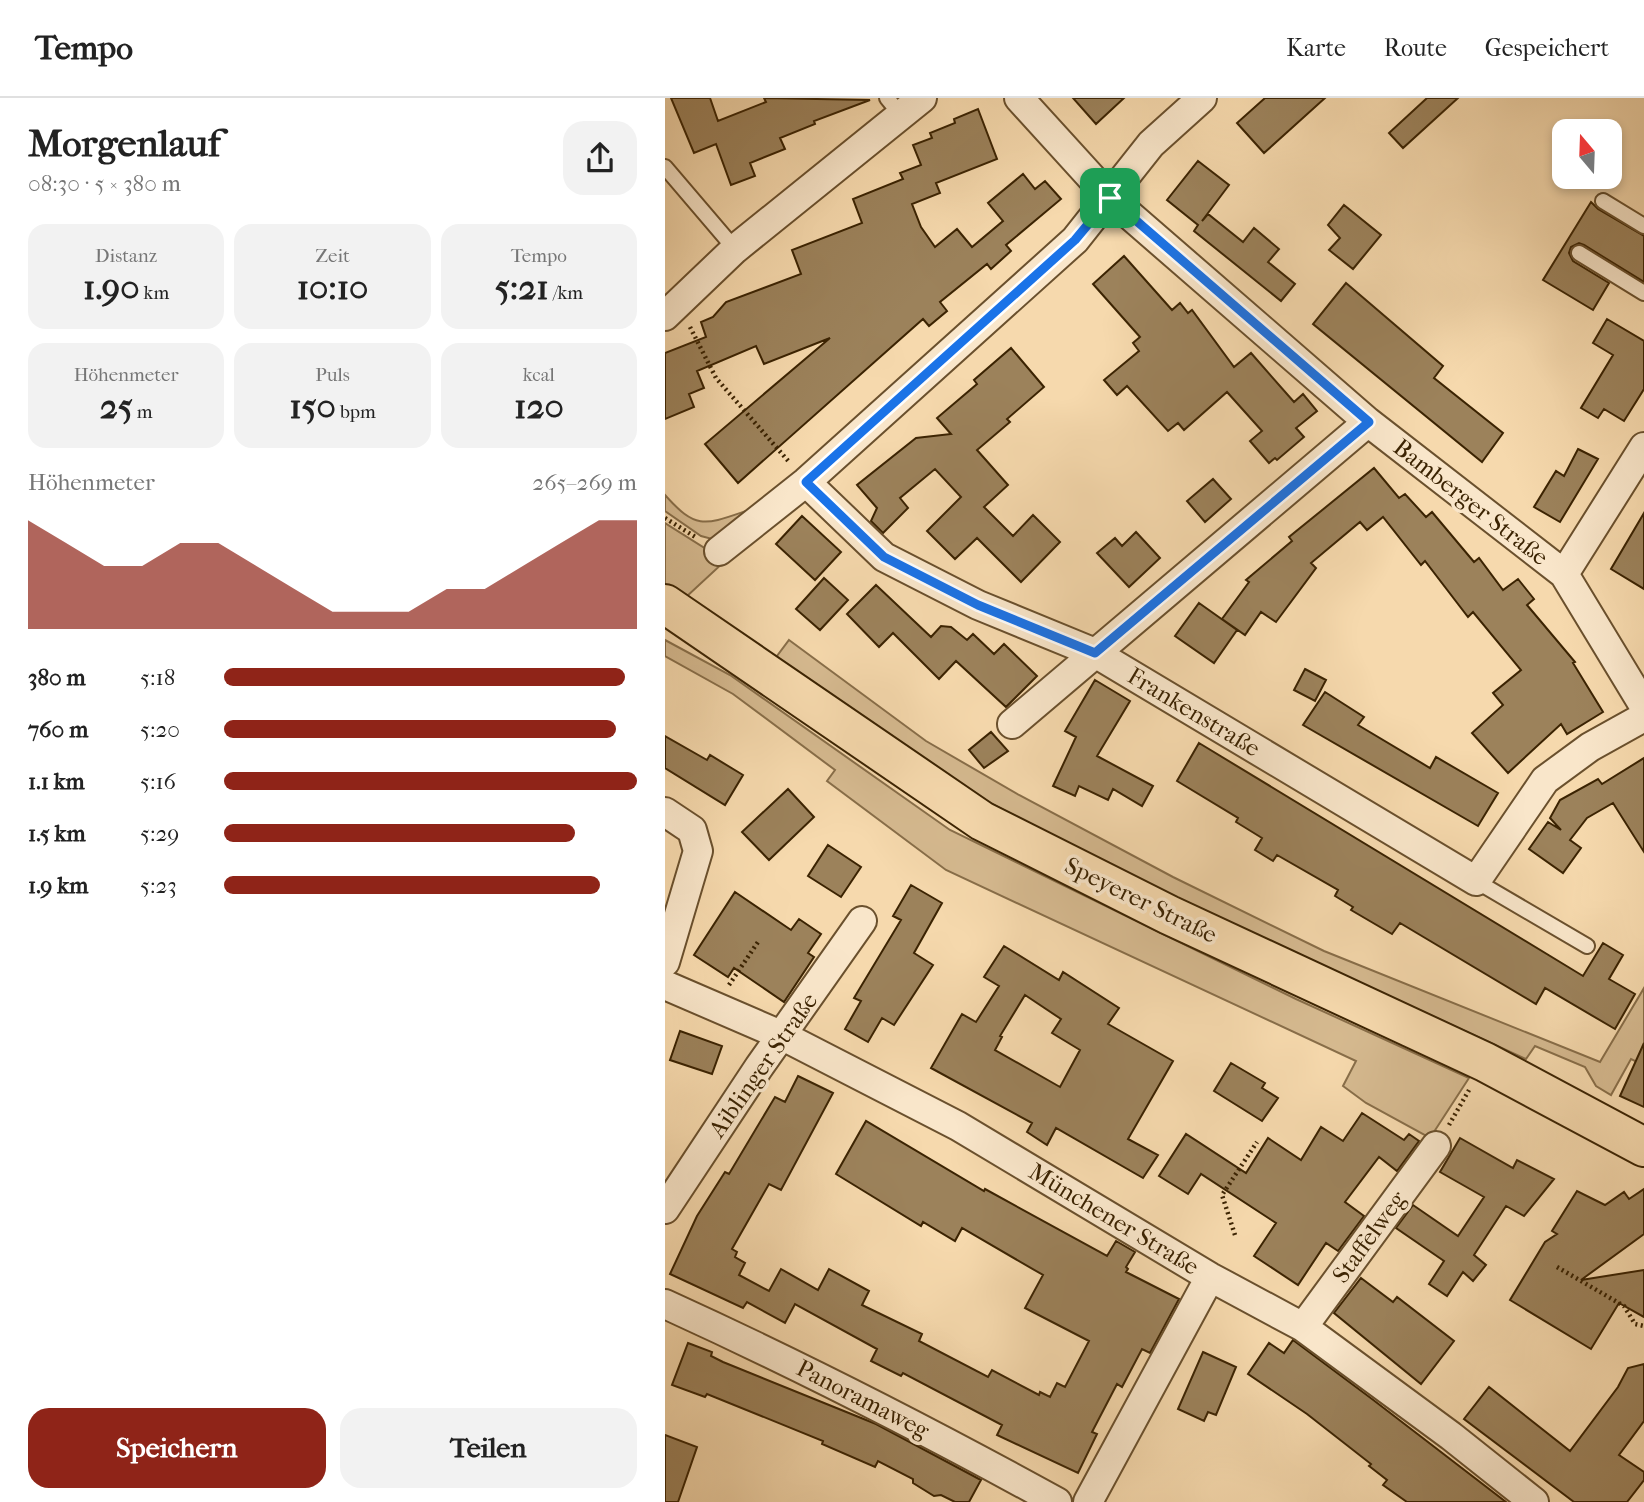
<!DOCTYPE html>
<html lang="de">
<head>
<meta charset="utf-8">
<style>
  body { margin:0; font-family:"IM FELL French Canon",serif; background:#f2f2f2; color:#222; height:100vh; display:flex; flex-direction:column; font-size:26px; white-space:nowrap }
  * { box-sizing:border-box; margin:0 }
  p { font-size:23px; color:#767676 }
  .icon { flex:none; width:38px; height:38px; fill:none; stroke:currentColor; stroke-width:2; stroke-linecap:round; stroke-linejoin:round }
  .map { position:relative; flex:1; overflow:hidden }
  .sheet { display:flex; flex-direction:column; background:#fff; width:665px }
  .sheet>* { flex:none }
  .needle { width:46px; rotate:341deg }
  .tools { position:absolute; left:887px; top:21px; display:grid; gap:14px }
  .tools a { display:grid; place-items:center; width:70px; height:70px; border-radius:14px; background:#fff; box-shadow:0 4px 10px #0003; font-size:35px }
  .pin { position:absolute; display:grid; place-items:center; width:60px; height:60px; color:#fff; margin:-30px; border-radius:14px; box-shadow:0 4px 10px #0006 }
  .round { display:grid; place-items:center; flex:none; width:74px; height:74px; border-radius:21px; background:#f2f2f2 }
  .head { display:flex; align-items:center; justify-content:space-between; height:119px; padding:0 28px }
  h1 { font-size:38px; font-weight:700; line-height:52px }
  .figures { display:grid; grid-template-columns:repeat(3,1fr); gap:10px; height:119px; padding:7px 28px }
  .figures div { display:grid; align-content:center; border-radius:18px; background:#f2f2f2; text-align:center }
  .figures b { font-size:35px; font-weight:700 }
  .figures small { font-size:19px; font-weight:400 }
  .figures p { font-size:19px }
  .chart { height:196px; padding:14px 28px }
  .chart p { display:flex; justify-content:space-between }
  .chart svg { width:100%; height:126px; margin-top:7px; fill:#8f2418; opacity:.7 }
  .action { display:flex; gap:14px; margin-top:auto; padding:14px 28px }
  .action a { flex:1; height:80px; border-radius:21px; background:#8f2418; color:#fff; font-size:28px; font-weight:700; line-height:80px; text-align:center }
  .action a+a { background:#f2f2f2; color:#222 }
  ul { padding:0 28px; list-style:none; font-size:23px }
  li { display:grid; grid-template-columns:112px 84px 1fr; align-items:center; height:52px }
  li i { height:18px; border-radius:9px; background:#8f2418 }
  header { display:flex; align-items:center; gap:42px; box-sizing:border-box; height:98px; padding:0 35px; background:#fff; border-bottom:2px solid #e0e0e0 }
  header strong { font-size:33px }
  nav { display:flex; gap:38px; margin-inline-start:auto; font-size:24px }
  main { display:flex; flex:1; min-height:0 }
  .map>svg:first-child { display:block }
  .green { fill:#d6ba90; stroke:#886e49; stroke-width:2 }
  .building { fill:#9c825b; stroke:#3b2302; stroke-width:2; fill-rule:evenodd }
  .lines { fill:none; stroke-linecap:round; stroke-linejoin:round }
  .service-casing { stroke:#6a502d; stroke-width:18 }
  .minor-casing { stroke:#6a502d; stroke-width:32 }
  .primary-casing { stroke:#3b2302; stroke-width:42 }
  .path { stroke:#3b2302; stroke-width:4.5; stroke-dasharray:2 3.5; stroke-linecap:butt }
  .service { stroke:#f9e6ca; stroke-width:14 }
  .minor { stroke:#f9e6ca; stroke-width:28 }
  .primary { stroke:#f6d9ad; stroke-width:38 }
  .route-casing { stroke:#fff; stroke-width:14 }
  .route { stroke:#1a73e8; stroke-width:9 }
  .labels { text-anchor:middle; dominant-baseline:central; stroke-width:7; stroke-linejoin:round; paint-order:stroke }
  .street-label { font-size:24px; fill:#3b2302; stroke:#f9e6ca }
</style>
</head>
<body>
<header>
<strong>Tempo</strong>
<nav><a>Karte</a><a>Route</a><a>Gespeichert</a></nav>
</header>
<main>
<section class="sheet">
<div class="head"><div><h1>Morgenlauf</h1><p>08:30 · 5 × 380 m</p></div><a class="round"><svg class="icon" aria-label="share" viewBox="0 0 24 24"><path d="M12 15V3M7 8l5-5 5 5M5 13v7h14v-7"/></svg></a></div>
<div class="figures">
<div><p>Distanz</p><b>1.90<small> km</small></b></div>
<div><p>Zeit</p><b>10:10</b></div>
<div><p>Tempo</p><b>5:21<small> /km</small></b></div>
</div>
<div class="figures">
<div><p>Höhenmeter</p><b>25<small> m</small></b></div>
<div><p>Puls</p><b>150<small> bpm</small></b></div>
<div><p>kcal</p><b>120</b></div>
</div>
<div class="chart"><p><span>Höhenmeter</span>265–269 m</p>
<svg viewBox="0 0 160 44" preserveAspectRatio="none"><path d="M0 44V6L10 14L20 22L30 22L40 14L50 14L60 22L70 30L80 38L90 38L100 38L110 30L120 30L130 22L140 14L150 6L160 6V44z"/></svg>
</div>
<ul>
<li><b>380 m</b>5:18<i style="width:97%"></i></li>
<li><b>760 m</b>5:20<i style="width:95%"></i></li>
<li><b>1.1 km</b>5:16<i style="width:100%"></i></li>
<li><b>1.5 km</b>5:29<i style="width:85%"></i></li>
<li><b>1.9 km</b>5:23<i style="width:91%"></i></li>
</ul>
<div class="action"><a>Speichern</a><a>Teilen</a></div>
</section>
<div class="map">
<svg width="979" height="1404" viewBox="0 0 979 1404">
  <rect width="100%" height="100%" fill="#f6d9ad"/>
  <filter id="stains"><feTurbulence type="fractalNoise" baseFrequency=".00286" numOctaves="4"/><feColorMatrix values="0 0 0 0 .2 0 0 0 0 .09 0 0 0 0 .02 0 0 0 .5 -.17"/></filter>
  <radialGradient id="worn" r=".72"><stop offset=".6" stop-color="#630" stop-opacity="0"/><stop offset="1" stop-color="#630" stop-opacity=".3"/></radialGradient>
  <path class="green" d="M0,397c31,35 40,30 81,16l-20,20 -14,8 -11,-3 -36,-25z
    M0,425l60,38 -40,37 -20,-12z
    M0,542l65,35 220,155 346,169 173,79 -39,60 -64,-35 -23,-17 13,-25 -410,-191 -119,-89 8,-11 -102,-76 -68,-38z
    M124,542l137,101 93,54 154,82 151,74 276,111 44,-74v77l-13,-6 -20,36 -15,-9 -11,-19 -50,-21 -9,13 -431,-198 -122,-68 -199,-133z"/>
  <path class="building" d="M6,0h39l8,23 48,-19 -2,-4 106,2 -56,21 1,3 -35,14 5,11 -35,14 5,13 -24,9 -15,-41 -22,9z
    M408,0h51l-28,26z
    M600,0h60l-61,55 -27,-30z
    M762,0h31l-55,50 -14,-15z
    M313,11l19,50 -61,24 4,10 -28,11 9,23 14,20 22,-18 15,18 31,-26 -15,-18 35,-29 12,15 10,-8 16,18 -55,46 5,6 -20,18 -4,-5 -47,38 7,9 -18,15 -6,-7 -185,164 -33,-39 125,-106 -66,26 -8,-18 -59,25 7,17 -15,6 5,13 -29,12v-66l41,-16 -5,-15 12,-5 13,-15 75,-28 -9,-24 70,-27 -9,-24 50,-20 -3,-6 21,-8 -8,-20 19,-7 -2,-5 25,-10 -1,-4z
    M533,63l31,24 -27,36 6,-7 35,28 11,-14 25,21 -11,13 27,22 -14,17 -87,-70 4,-6 -31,-25z
    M926,104l7,7 46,27v46l-60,-37 -5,-2 -8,4 -2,6 4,8 36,22 -16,27 -50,-30z
    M679,107l37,30 -28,34 -24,-19 11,-12 -12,-13z
    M459,158l48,54 8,-7 8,10 4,-3 42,57 17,-14 43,49 9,-8 14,17 -21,17 8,9 -27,23 -2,-2 -6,5 -19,-22 12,-10 -35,-39 -43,38 -6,-7 -10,8 -41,-45 -10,9 -13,-15 35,-29 -6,-8 7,-6 -47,-53z
    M681,185l97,83 -9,12 69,55 -21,29 -169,-138z
    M942,221l37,22v48l-20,32 -20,-12 -6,9 -17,-10 32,-53 -20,-12z
    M346,250l33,39 -37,32 3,3 -33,28 31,35 -24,22 29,29 20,-21 27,27 -39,40 -44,-44 -22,21 -28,-28 34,-34 -26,-28 -35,29 8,10 -25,25 -12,-12 6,-13 -20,-23 59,-47 35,-4 -14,-16 40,-34 -3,-4z
    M913,351l20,10 -38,63 -26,-15 22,-36 8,5z
    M709,370l25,30 6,-4 21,23 6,-5 42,50 5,-4 24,32 15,-11 16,20 -7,6 48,57 -2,1 30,49 -36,22 -6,-10 -53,49 -36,-40 31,-28 -10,-12 28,-23 -48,-58 -5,5 -43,-56 -4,4 -38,-48 -16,13 -7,-8 -49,41 5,5 -40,54 -15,-10 -16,23 -23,-16 27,-37 -3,-2 46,-39 -3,-4z
    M548,381l18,20 -26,23 -18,-21z
    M979,415v76l-33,-20z
    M137,418l39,36 -26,28 -39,-36z
    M471,434l24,26 -31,29 -32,-34 18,-15 7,8z
    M159,480l24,22 -28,30 -24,-21z
    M211,487l55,52 10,-11 10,1 16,13 6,-6 21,20 10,-10 33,32 -31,31 -50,-46 -17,18 -46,-46 -14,14 -32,-33z
    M534,505l38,27 -23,33 -39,-27z
    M640,571l21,11 -11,21 -21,-11z
    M430,582l35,21 -33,55 56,30 -11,20 -29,-17 -5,11 -29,-14 -4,10 -22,-10 23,-49 -11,-6z
    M660,594l39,25 -6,8 72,43 6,-11 62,36 -20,33 -175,-101z
    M326,634l17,19 -24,17 -15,-18z
    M0,638l42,24 3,-5 33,20 -18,30 -60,-37z
    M534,645l384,233 20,-33 20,12 -14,24 26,15 -20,35 -70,-41 -9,16 -136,-81 -8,11 -41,-24 2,-3 -18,-11 3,-6 -61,-35 -4,6 -18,-11 7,-12 -26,-16 2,-4 -61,-37z
    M979,660v94l-31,-49 -26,15 -17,22 11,8 -18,25 -34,-24 19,-27 13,8 -11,-12 10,-18 38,-21 4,5z
    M123,691l26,28 -45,43 -27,-28z
    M163,747l33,22 -20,30 -33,-21z
    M246,787l31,18 -28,50 19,12 -39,60 -12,-7 -14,24 -23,-13 16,-28 -7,-3 47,-78 -8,-4z
    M70,794l56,38 8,-11 22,15 -13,19 6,4 -30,45 -50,-34 -6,9 -34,-22z
    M339,848l55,34 4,-8 56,36 -11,16 65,37 -45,78 30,16 -15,23 -87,-50 -9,17 -20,-13 5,-9 -101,-55 31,-54 14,8 23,-36 -15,-9zM360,897l36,24 -9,14 28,17 -20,37 -65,-37 7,-13 -2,-1z
    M15,933l42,15 -10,28 -42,-14z
    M979,945v64l-24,-11z
    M566,965l34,20 -3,5 16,10 -16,23 -48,-30z
    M133,978l35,17 -52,97 -12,-6 -37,65 5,3 -2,5 10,6 -6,12 30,16 12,-22 37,21 11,-21 40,22 -7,14 60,29 -3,7 69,36 4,-7 47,25 1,-3 10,5 7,-14 8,4 24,-46 -64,-33 18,-33 -81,-47 -7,13 -32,-19 -2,4 -85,-52 30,-53 118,70 1,-2 122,67 9,-15 19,11 -9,15 2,2 -2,3 53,27 -29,54 -8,-4 -20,38 -5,-3 -25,48 5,2 -19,39 -81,-38 5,-10 -99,-52 -2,3 -30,-15 6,-12 -82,-45 -10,19 -38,-21 -4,6 -73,-34 27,-58 28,-44 4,2 46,-77 10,5z
    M697,1015l42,27 5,-6 10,7 -22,30 -18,-14 -34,45 19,14 -26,35 -12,-8 -28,42 -44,-29 22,-33 -75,-49 -13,20 -29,-18 27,-42 60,39 22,-35 33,22 20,-33 22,14z
    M795,1040l53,30 4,-8 37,19 -30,37 -18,-10 -32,49 12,10 -13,16 -10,-9 -16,24 -18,-12 15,-23 -48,-33 17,-23 45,31 26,-39 -44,-25z
    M979,1091v45l-63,46 63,-10v47l-25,-14 -28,46 -81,-49 35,-58 12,-8 -5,-3 25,-40 28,14 19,-13 5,7z
    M696,1180l32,24 4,-5 57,44 -33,43 -87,-71z
    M628,1242l79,59 134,103h-99l-24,-17 4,-5 -18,-14 2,-2 -64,-50 -59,-40 21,-31 15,10z
    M23,1245l24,9 -1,4 12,6 153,62 105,56 -12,22h-14l-14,-7 -7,1 -21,-13v-4l-35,-18 -3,6 -53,-23 1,-3 -116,-47 -2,3 -33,-12z
    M538,1254l33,15 -20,48 -8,-3 -4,9 -26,-12z
    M979,1266v57l-25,34 25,17v8l-17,22h-53l-110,-83 25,-32 81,64 48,-64 10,-19z
    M0,1337l32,12 -19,55h-13z"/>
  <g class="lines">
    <defs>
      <path id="service" d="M222,0l14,17
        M0,69l70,82
        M938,103l41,25
        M914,155l65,40
        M811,783l111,65"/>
      <path id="minor" d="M354,0l91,100 258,224 196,152 80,132
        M0,218l70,-67 187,-151
        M141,384l78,75 94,48 117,48 381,228 69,-101 45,-33 54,-30
        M54,453l87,-69 269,-242 76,-96 51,-46
        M899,476l80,-127
        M347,626l356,-302
        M0,714l27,18 6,21 -33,111
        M0,887l118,51 175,90 252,151 93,50 148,109 83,66
        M0,1111l94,-142 103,-146
        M0,1206c134,61 263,127 392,198
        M638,1229l133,-181
        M423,1404l122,-225"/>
      <path id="primary" d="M0,506l317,217 187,94 316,147 159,85"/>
    </defs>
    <use href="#service" class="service-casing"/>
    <use href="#minor" class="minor-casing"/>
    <use href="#primary" class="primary-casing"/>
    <path class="path" d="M25,229l26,51 74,85
      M0,420l32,20
      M64,887l29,-43
      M784,1027l20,-35
      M570,1137l-13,-40 35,-53
      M892,1169l67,39 11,18 9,2"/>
    <use href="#service" class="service"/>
    <use href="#minor" class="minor"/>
    <use href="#primary" class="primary"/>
  </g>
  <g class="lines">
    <defs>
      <path id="route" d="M445,100l259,224 -274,231 -117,-48 -94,-48 -78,-75 269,-242z"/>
    </defs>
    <use href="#route" class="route-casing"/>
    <use href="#route" class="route"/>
  </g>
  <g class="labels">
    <g class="street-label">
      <text transform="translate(806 404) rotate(38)">Bamberger Straße</text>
      <text transform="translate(529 614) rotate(31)">Frankenstraße</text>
      <text transform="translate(476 802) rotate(26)">Speyerer Straße</text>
      <text transform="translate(98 967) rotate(-55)">Aiblinger Straße</text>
      <text transform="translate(449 1121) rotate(31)">Münchener Straße</text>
      <text transform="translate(704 1139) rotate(-54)">Staffelweg</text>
      <text transform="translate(198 1301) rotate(27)">Panoramaweg</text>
    </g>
  </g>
  <rect width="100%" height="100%" filter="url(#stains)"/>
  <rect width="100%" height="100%" fill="url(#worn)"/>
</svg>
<div class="tools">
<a><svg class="needle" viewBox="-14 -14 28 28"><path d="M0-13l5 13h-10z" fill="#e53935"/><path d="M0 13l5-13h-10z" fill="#767676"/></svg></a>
</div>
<div class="pin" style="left:445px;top:100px;background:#1e9e55"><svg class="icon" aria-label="arrive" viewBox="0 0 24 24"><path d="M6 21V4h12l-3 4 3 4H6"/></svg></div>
</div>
</main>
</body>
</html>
